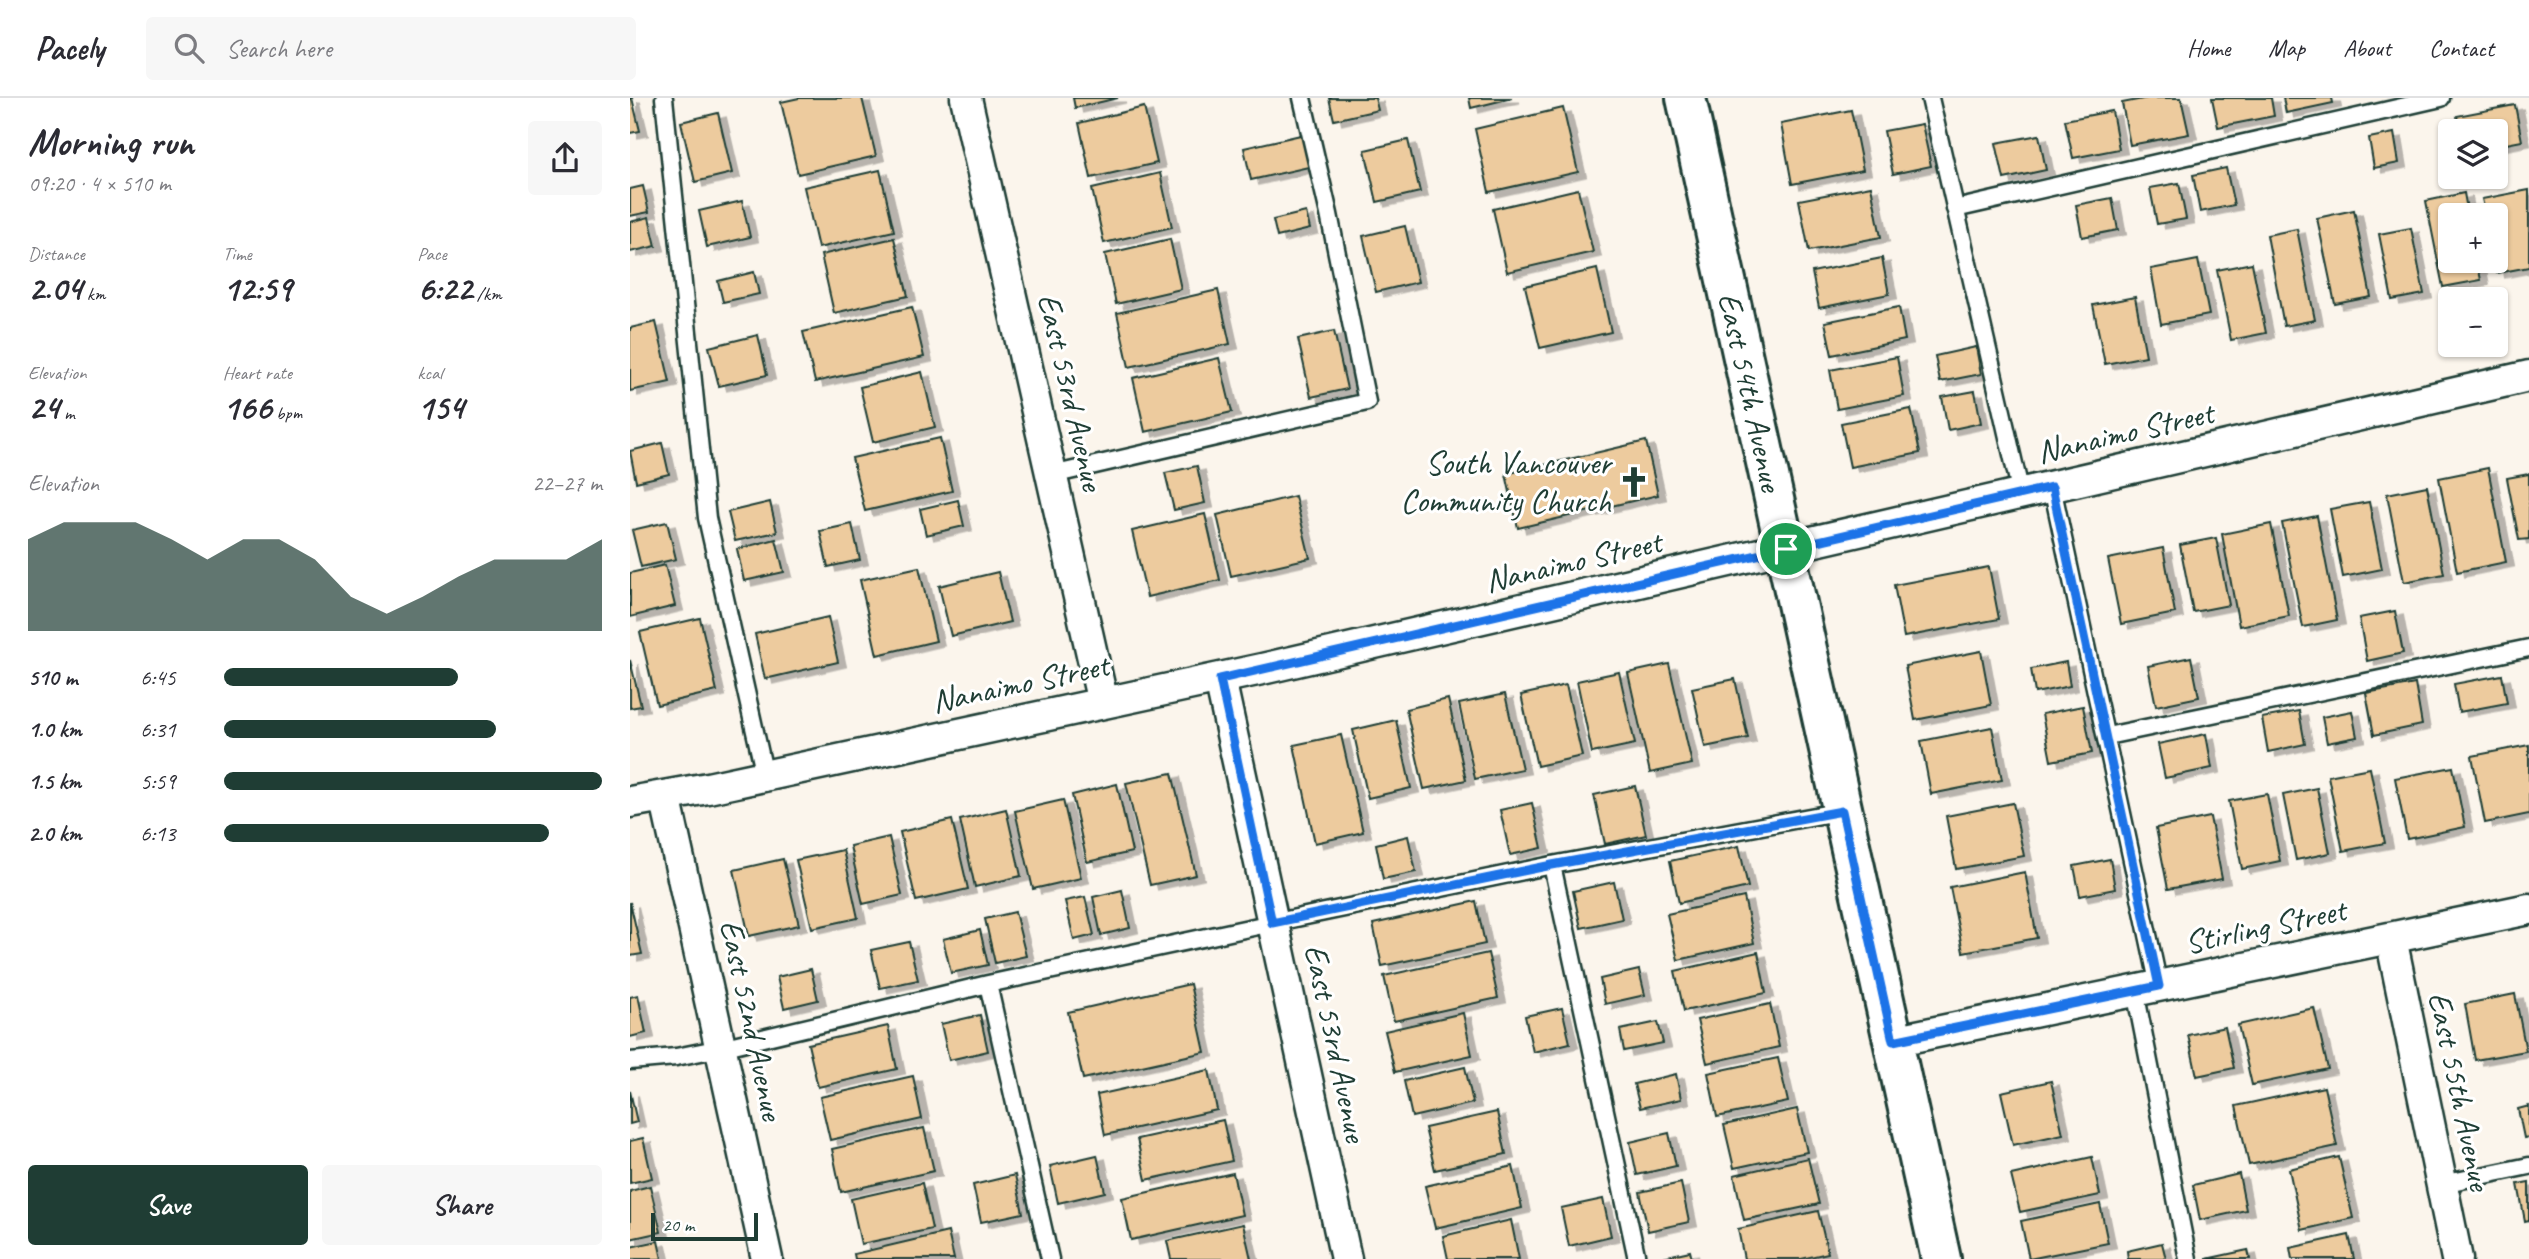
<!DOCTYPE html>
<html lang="en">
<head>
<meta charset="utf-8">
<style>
  body { margin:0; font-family:Caveat,sans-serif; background:#f7f7f7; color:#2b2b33; height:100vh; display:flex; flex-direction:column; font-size:26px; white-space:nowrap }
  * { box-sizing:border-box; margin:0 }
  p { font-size:23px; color:#7c7c81 }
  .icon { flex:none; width:38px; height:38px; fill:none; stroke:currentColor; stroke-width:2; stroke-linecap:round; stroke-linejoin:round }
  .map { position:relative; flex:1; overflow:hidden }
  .details { display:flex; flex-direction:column; background:#fff; width:630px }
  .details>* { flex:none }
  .tools { position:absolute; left:1808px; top:21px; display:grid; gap:14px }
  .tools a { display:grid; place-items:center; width:70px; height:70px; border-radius:7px; background:#fff; box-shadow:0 2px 5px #0004; font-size:35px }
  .scale { position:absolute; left:21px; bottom:18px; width:107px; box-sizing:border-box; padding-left:7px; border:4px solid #1f3d34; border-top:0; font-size:19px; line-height:24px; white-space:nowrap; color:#1f3d34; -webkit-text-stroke:5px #fff; paint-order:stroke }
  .pin { position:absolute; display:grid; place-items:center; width:60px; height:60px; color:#fff; margin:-30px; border:4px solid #fff; border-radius:50%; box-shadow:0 2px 7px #0007 }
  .round { display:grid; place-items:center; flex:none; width:74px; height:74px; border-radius:7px; background:#f7f7f7 }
  .head { display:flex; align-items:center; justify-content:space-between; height:119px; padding:0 28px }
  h1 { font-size:38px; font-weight:800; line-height:52px }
  .metrics { display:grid; grid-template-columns:repeat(3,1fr); gap:10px; height:119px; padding:7px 28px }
  .metrics div { display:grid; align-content:center }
  .metrics b { font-size:35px; font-weight:800 }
  .metrics small { font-size:19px; font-weight:400 }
  .metrics p { font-size:19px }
  .chart { height:196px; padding:14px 28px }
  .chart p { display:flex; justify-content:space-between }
  .chart svg { width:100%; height:126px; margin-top:7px; fill:#1f3d34; opacity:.7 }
  .cta { display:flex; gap:14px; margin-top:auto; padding:14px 28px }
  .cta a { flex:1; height:80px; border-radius:7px; background:#1f3d34; color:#fff; font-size:28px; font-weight:800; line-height:80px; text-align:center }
  .cta a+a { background:#f7f7f7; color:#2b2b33 }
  ul { padding:0 28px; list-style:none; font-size:23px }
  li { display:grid; grid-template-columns:112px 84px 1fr; align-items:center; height:52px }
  li i { height:18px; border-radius:9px; background:#1f3d34 }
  header { display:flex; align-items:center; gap:42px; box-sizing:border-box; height:98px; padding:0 35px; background:#fff; border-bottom:2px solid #e1e1e2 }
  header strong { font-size:33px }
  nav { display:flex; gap:38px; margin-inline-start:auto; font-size:24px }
  .search { width:490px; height:63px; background:#f7f7f7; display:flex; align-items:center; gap:18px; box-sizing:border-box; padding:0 24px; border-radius:7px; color:#7c7c81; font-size:26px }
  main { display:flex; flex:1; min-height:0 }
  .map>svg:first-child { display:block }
  .building { fill:#edcb9e; stroke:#1f3d34; stroke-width:2; filter:url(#shadow) }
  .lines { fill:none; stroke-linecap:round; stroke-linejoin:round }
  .lane-casing { stroke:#1f3d34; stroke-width:21 }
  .street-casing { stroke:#1f3d34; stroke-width:35 }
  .secondary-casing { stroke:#1f3d34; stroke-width:44 }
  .lane { stroke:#fff; stroke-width:16 }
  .street { stroke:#fff; stroke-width:30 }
  .secondary { stroke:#fff; stroke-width:38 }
  .route-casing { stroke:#fff; stroke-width:14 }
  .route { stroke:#1a73e8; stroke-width:9 }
  .labels { text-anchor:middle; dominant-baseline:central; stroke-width:6; stroke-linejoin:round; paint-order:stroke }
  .street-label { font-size:33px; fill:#1f3d34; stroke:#fff }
  .poi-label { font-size:33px; fill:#1f3d34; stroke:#fff; text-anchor:end }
</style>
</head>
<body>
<header>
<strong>Pacely</strong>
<div class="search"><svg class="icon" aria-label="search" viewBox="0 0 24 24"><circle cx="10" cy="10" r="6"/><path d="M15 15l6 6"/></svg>Search here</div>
<nav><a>Home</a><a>Map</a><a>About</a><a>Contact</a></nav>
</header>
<main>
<section class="details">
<div class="head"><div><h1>Morning run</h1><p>09:20 · 4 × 510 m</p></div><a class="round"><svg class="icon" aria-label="share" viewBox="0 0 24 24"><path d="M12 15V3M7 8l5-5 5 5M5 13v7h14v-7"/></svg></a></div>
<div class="metrics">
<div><p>Distance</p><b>2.04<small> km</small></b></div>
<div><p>Time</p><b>12:59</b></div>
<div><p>Pace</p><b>6:22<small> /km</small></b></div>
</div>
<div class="metrics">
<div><p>Elevation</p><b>24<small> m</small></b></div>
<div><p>Heart rate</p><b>166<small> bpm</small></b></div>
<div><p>kcal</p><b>154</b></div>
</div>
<div class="chart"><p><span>Elevation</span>22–27 m</p>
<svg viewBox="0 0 160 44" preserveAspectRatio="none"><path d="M0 44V12L10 6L20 6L30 6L40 12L50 19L60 12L70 12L80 19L90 32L100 38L110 32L120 25L130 19L140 19L150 19L160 12V44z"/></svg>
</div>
<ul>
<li><b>510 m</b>6:45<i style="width:62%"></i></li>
<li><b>1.0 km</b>6:31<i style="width:72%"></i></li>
<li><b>1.5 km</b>5:59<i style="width:100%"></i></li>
<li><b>2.0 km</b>6:13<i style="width:86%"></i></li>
</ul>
<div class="cta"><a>Save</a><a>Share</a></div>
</section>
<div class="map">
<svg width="1899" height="1161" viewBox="0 0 1899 1161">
  <defs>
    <filter id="shadow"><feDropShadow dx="8" dy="4.5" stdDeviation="0" flood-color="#0004"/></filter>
  </defs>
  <rect width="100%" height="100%" fill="#fbf5ec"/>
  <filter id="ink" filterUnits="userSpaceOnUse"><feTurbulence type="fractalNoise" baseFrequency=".0143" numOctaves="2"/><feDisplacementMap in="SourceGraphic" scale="14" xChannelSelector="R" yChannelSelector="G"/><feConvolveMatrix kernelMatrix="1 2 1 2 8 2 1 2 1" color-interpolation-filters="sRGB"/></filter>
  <g filter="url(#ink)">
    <path class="building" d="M0,0h2l8,33 -10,2z
      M169,0h63l14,58 -78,18 -17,-72z
      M443,0h45l-43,10z
      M699,0h46l3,12 -44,10z
      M839,0h43l-41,10z
      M1518,0h33l8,36 -59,11 -8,-42z
      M1582,0h59l3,18 -56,11z
      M1653,0h49l1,5 -47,10z
      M1885,7l7,36 -26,5v-15h-36l-3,-15z
      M514,9l13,56 -66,15 -12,-55z
      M933,10l15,64 -89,20 -14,-63z
      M1221,12l12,60 -71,14 -11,-60z
      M1482,13l7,38 -46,9 -8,-38z
      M88,15l14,60 -37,9 -14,-60z
      M1292,26l9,42 -38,8 -9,-43z
      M1764,35l5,30 -25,5 -5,-30z
      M675,36l8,32 -62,14 -7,-32z
      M1409,37l7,35 -42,9 -8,-36z
      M778,42l12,52 -43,10 -12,-52z
      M1596,70l8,37 -34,7 -7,-37z
      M250,72l14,61 -76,17 -14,-61z
      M530,75l12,54 -68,16 -12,-54z
      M1549,85l7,36 -29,5 -7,-36z
      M13,88l6,26 -19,4v-27z
      M1241,88l10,51 -72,14 -10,-51z
      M948,91l15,63 -86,20 -14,-63z
      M1899,92v77l-32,6 -2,-12 1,-46h-10l-4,-16z
      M1834,95l4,22h-18v46h27l4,19 -38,7 -17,-86z
      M1482,100l6,32 -36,7 -6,-32z
      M112,103l8,36 -43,10 -8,-36z
      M1724,112l17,87 -36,7 -18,-86z
      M676,114l4,17 -33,8 -4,-17z
      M19,119l7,29 -26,6v-30z
      M775,128l13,56 -42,10 -13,-56z
      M1781,130l13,66 -32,6 -13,-66z
      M1667,131l18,91 -31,6 -17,-91z
      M264,140l14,58 -74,17 -13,-58z
      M540,141l11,50 -65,15 -11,-50z
      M1252,160l7,36 -70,14 -7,-36z
      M1568,162l11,55 -48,9 -10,-55z
      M1622,165l14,70 -35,7 -14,-70z
      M967,171l14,63 -71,16 -15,-62z
      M124,174l5,22 -36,8 -5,-21z
      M588,192l12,54 -101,23 -12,-54z
      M1505,199l11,59 -41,8 -12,-59z
      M282,209l12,50 -109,25 -12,-50z
      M1269,209l6,33 -73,15 -7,-33z
      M26,224l14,60 -40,9v-63z
      M704,233l13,58 -36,8 -13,-58z
      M128,237l9,40 -48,11 -10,-39z
      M1346,249l5,27 -41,8 -5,-26z
      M1267,259l7,39 -67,13 -7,-39z
      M589,260l13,54 -87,20 -12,-54z
      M292,274l13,55 -62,15 -13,-55z
      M1345,293l6,32 -33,7 -6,-33z
      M1281,311l9,44 -70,14 -9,-44z
      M310,340l12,53 -87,20 -13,-53z
      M1016,343l12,54 -140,33 -12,-54z
      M32,345l7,31 -33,8 -6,-31z
      M567,368l8,37 -31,7 -9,-37z
      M1858,370l18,94 -49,10 -18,-94z
      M1899,376v65l-10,1 -12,-62z
      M1797,388l17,88 -40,8 -17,-88z
      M665,398l15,62 -79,18 -14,-61z
      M328,402l6,26 -38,9 -6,-26z
      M140,404l7,30 -42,9 -7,-29z
      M1739,404l13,67 -39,8 -13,-68z
      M575,416l15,66 -73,17 -15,-66z
      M1687,418l20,104 -34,7 -21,-104z
      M37,424l9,37 -35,8 -9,-37z
      M222,426l8,36 -32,7 -8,-36z
      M1641,426l18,92 -50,10 -17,-92z
      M1586,440l13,67 -36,7 -13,-67z
      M146,441l8,33 -40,9 -7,-32z
      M1533,450l12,65 -54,11 -13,-65z
      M35,467l10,41 -45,11v-44z
      M289,469l17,74 -59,14 -17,-75z
      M1359,469l10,52 -95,18 -10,-52z
      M368,474l12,50 -59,14 -12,-50z
      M1765,513l8,42 -36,8 -8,-43z
      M198,519l10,45 -73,17 -10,-45z
      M70,520l17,73 -60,14 -17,-73z
      M1351,553l10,54 -76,15 -10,-54z
      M1561,559l8,40 -43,9 -8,-40z
      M0,562l11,46 -11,2z
      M1436,564l4,24 -35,7 -4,-24z
      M1039,566l23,100 -42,9 -22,-100z
      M989,574l16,72 -43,9 -15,-72z
      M1872,577l5,28 -48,9 -5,-28z
      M1105,581l13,59 -43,9 -13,-59z
      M1785,586l7,41 -48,10 -8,-42z
      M936,587l16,71 -45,10 -16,-71z
      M875,596l17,75 -47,10 -16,-75z
      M818,601l18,81 -42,9 -18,-80z
      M1453,608l9,47 -41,8 -9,-47z
      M1669,613l6,33 -37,8 -6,-34z
      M1722,613l5,26 -30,6 -5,-26z
      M766,622l15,68 -43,10 -15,-68z
      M1362,629l10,53 -71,14 -10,-53z
      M1576,636l6,34 -47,10 -7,-34z
      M711,637l22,97 -48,11 -21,-98z
      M1899,647v69l-44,9 -13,-67z
      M1823,669l12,60 -58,12 -12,-61z
      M1740,670l15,75 -42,8 -15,-75z
      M542,675l24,102 -46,10 -24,-102z
      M487,686l15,68 -45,10 -15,-67z
      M1005,688l11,49 -41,9 -11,-49z
      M1687,690l13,65 -34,7 -13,-65z
      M1637,696l13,67 -38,8 -13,-68z
      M433,702l18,78 -48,11 -18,-78z
      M902,705l10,45 -32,7 -10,-45z
      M1383,705l11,53 -68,13 -10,-53z
      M376,711l15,67 -46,11 -15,-67z
      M1580,719l12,62 -54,10 -12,-61z
      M322,722l16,69 -52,12 -16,-69z
      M778,738l8,36 -33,7 -7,-35z
      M259,739l13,58 -39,9 -13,-58z
      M1109,748l9,41 -69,16 -9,-42z
      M213,752l15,68 -46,10 -16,-68z
      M153,761l16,66 -50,11 -15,-66z
      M1480,761l5,30 -35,7 -6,-30z
      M1395,774l12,66 -74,14 -13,-65z
      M984,784l8,37 -41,9 -8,-37z
      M492,792l8,38 -29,7 -8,-38z
      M455,799l9,38 -20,5 -9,-39z
      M1114,799l10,46 -76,17 -11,-46z
      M846,803l9,43 -103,22 -9,-42z
      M0,804l12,52 -12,2z
      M385,814l11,44 -31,7 -10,-44z
      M350,832l8,35 -37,8 -8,-34z
      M279,844l9,38 -38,8 -9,-38z
      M1128,854l8,41 -82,18 -9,-40z
      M858,855l10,45 -104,23 -10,-45z
      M181,871l7,31 -34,8 -7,-31z
      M1009,872l6,25 -40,9 -5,-25z
      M560,886l15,68 -122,27 -15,-67z
      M1885,896l11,57 -51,9 -10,-56z
      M8,897l8,38 -16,4v-40z
      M1140,906l9,43 -72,16 -10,-43z
      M932,910l8,35 -37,9 -8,-36z
      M1684,910l14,61 -76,16 -14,-60z
      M833,915l9,42 -77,17 -10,-41z
      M350,917l8,36 -39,9 -8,-36z
      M1028,924l5,21 -39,8 -4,-21z
      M258,928l9,43 -79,18 -10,-43z
      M1595,929l9,41 -37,8 -9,-41z
      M1148,960l10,44 -71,15 -9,-44z
      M835,969l8,36 -61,14 -8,-36z
      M579,972l8,40 -112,25 -8,-40z
      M1046,976l5,25 -41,9 -6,-24z
      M283,978l9,43 -92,21 -10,-43z
      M1421,983l12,53 -50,11 -12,-53z
      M1694,989l13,59 -88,19 -13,-59z
      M0,993l7,31 -7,2z
      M1899,1008v31l-5,1 -6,-29z
      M1167,1011l10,43 -73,16 -10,-43z
      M867,1014l9,42 -71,16 -10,-42z
      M593,1022l9,41 -86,19 -9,-41z
      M294,1030l10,43 -93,21 -9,-43z
      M1039,1035l7,33 -39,9 -7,-33z
      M13,1040l9,40 -22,5v-42z
      M467,1057l8,37 -47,11 -8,-37z
      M1462,1059l8,38 -80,17 -9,-37z
      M1709,1059l14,61 -51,12 -13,-61z
      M1178,1060l11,46 -75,16 -10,-45z
      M883,1068l9,42 -87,20 -10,-42z
      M603,1075l9,42 -111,25 -9,-42z
      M1609,1076l7,36 -46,10 -7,-35z
      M385,1077l8,38 -42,9 -8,-37z
      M1899,1084v38l-4,1 -7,-37z
      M292,1085l10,46 -71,15 -10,-45z
      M1051,1085l8,39 -41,9 -8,-39z
      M20,1088l11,46 -31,7v-48z
      M973,1101l8,37 -42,10 -8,-38z
      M1470,1106l8,39 -79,16 -8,-38z
      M1188,1113l10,42 -27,6h-57l-6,-30z
      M881,1122l8,39h-71l-5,-23z
      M613,1126l8,35h-80l-4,-18z
      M318,1134l6,27h-99l-1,-5z
      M1719,1137l5,24h-62l-2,-11z
      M28,1143l4,18h-32v-12z
      M1532,1145l4,16h-38l-1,-8z
      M1618,1152l2,9h-44z
      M1060,1153l2,8h-38z"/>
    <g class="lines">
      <defs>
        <path id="lane" d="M34,0l43,420 58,258
          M1300,0l91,396
          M1325,111l486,-111
          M422,377l315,-73 -38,-188 -27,-116
          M1422,389l107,499
          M1477,638l422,-88
          M922,767l85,394
          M358,886l62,275
          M1505,893l53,268
          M0,963l46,-4 45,-9 267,-64 284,-61 280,-58 290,-54
          M1812,1086l87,-18"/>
        <path id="street" d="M336,0l137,605
          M590,581l126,580
          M35,698l102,463
          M0,704l78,-14 554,-119 1267,-293
          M1761,840l66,321
          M1263,943l636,-132"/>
        <g id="secondary">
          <path id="s1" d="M1056,0l255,1161"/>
        </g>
      </defs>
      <use href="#lane" class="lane-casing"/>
      <use href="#street" class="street-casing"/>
      <use href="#secondary" class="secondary-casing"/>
      <use href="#lane" class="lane"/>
      <use href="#street" class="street"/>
      <use href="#secondary" class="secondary"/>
    </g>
  </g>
  <g class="lines" filter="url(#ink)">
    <defs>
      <path id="route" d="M1422,389l107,499 -266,55 -51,-230 -290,54 -280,58 -52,-244z"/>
    </defs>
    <use href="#route" class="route-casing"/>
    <use href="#route" class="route"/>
  </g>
  <defs>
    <symbol id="church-bare" viewBox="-9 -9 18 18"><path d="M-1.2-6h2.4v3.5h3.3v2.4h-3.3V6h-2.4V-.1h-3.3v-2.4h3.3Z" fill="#1f3d34" stroke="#fff" stroke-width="2.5" paint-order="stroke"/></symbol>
  </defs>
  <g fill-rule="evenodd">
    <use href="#church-bare" x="982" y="362" width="44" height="44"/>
  </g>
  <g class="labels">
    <g class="street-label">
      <text stroke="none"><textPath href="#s1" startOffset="301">East 54th Avenue</textPath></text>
      <text transform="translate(441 294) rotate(77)">East 53rd Avenue</text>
      <text transform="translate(1495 334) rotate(-13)">Nanaimo Street</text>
      <text transform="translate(943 463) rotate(-13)">Nanaimo Street</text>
      <text transform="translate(390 585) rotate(-12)">Nanaimo Street</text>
      <text transform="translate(1635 828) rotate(-12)">Stirling Street</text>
      <text transform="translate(122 922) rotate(78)">East 52nd Avenue</text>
      <text transform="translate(706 945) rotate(78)">East 53rd Avenue</text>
      <text transform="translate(1830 993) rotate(78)">East 55th Avenue</text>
    </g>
    <g class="poi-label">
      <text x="981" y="365">South Vancouver<tspan x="981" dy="38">Community Church</tspan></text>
    </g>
  </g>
</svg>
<div class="tools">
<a><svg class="icon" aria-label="layers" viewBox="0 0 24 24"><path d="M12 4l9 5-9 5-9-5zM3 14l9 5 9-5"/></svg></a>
<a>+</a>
<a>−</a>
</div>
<div class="scale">20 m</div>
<div class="pin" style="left:1156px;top:451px;background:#1e9e55"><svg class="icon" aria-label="arrive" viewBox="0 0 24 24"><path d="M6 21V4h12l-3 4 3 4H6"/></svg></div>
</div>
</main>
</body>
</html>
